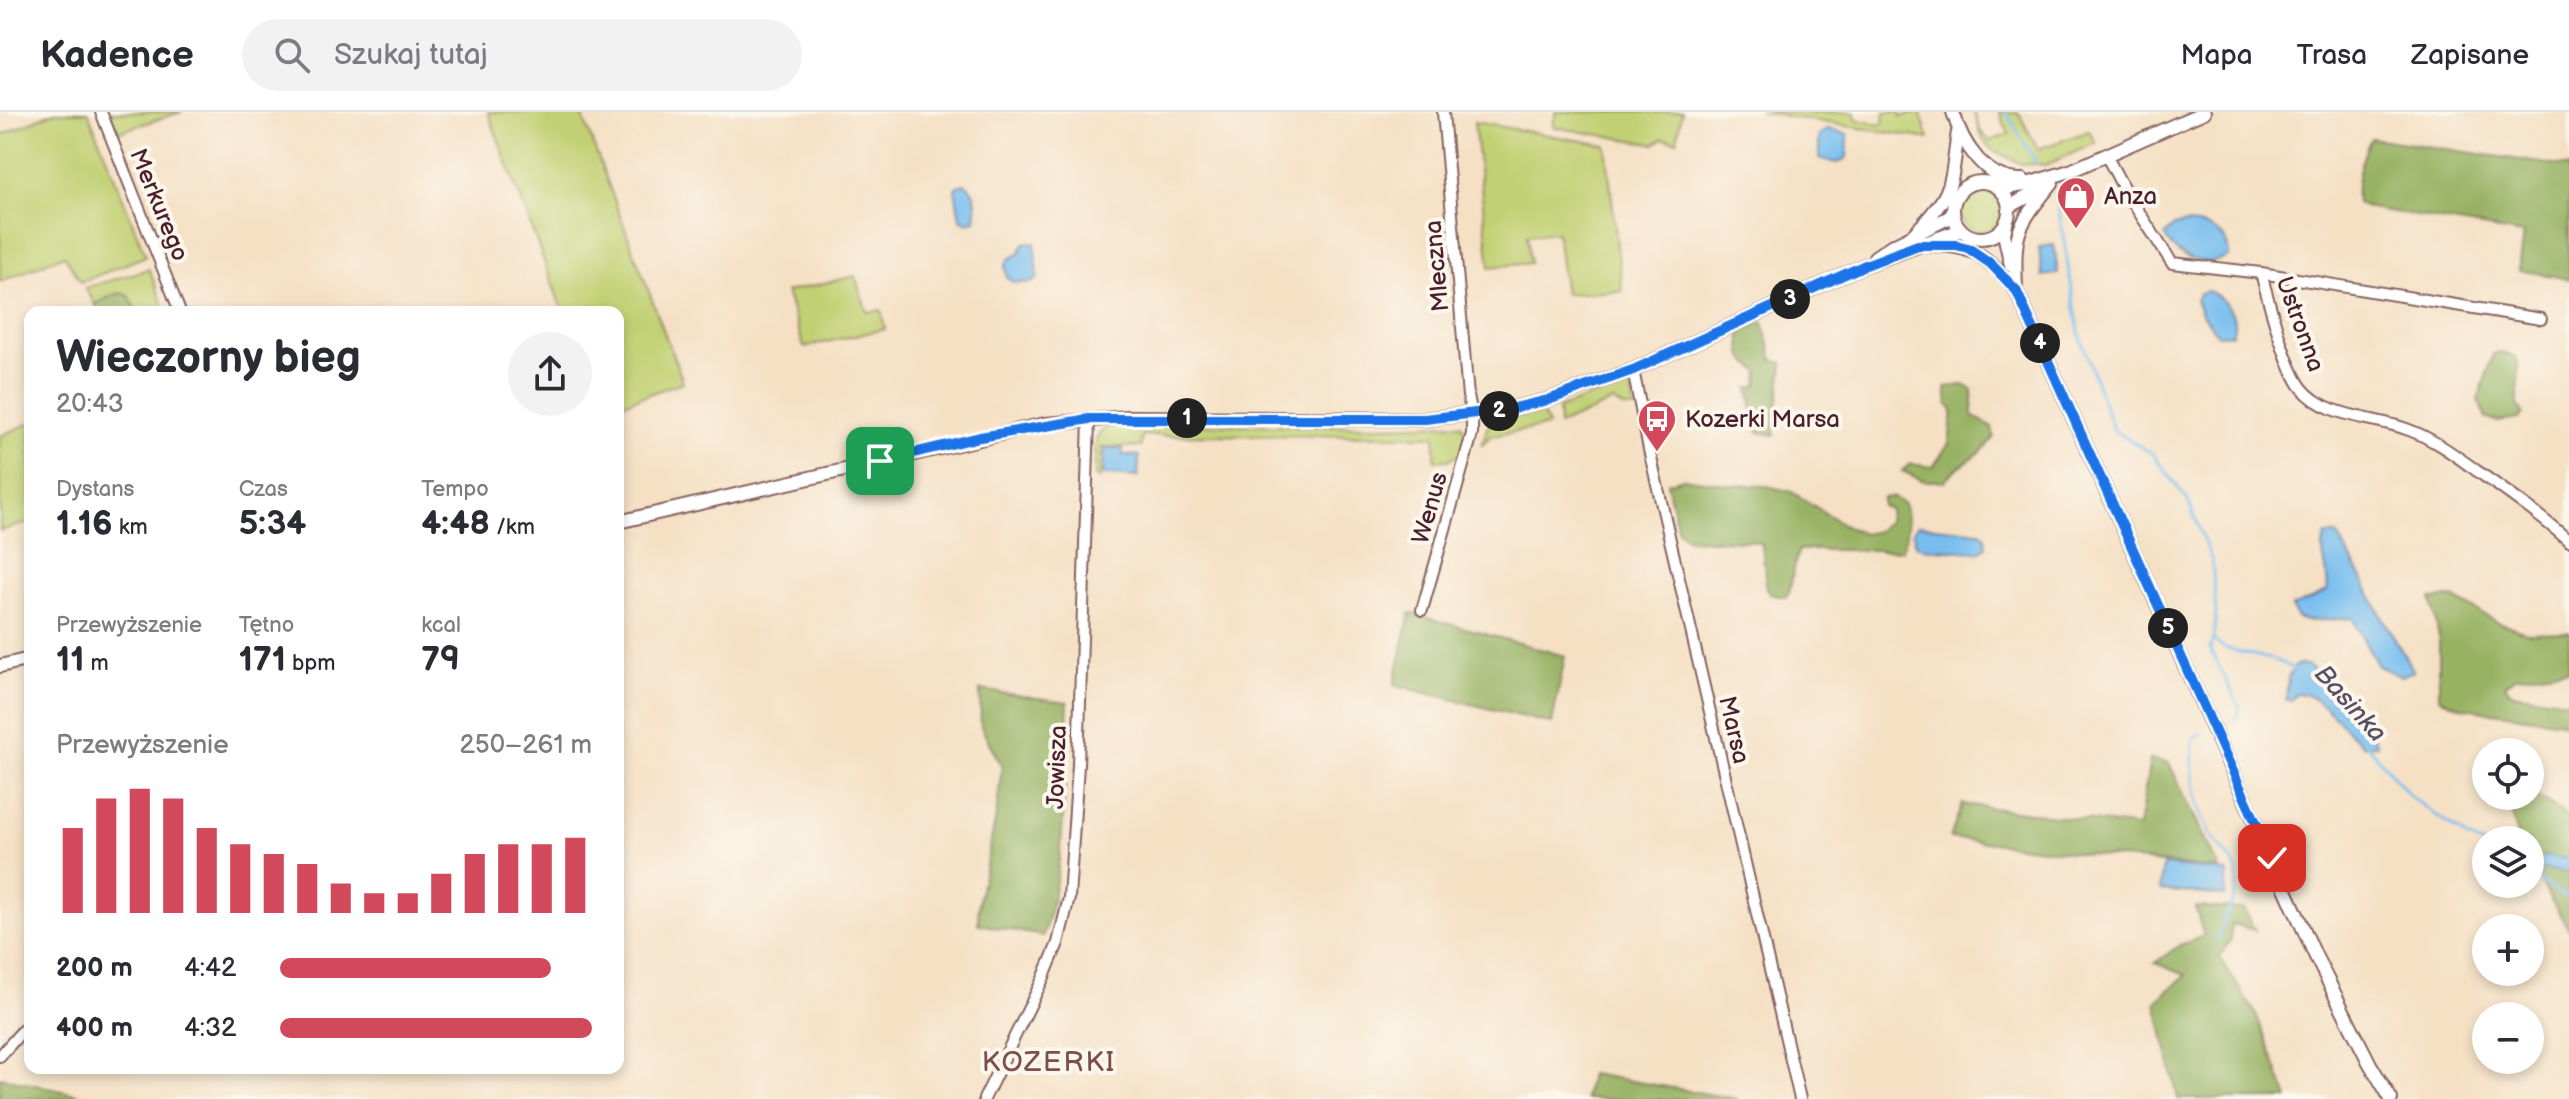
<!DOCTYPE html>
<html lang="pl">
<head>
<meta charset="utf-8">
<style>
  body { margin:0; font-family:"Balsamiq Sans",sans-serif; background:#f2f2f3; color:#2b2b33; height:100vh; display:flex; flex-direction:column; font-size:30px; white-space:nowrap }
  * { box-sizing:border-box; margin:0 }
  p { font-size:26px; color:#7c7c81 }
  .icon { flex:none; width:44px; height:44px; fill:none; stroke:currentColor; stroke-width:2; stroke-linecap:round; stroke-linejoin:round }
  .map { position:relative; flex:1; overflow:hidden }
  .sheet { position:absolute; left:24px; top:194px; width:600px; height:768px; display:flex; flex-direction:column; background:#fff; border-radius:16px; box-shadow:0 4px 12px #0003 }
  .sheet>* { flex:none }
  .controls { position:absolute; left:2472px; top:626px; display:grid; gap:16px }
  .controls a { display:grid; place-items:center; width:72px; height:72px; border-radius:50%; background:#fff; box-shadow:0 4px 12px #0003; font-size:40px }
  .pin { position:absolute; display:grid; place-items:center; width:68px; height:68px; color:#fff; margin:-34px; border-radius:16px; box-shadow:0 4px 12px #0006 }
  .km { position:absolute; width:40px; height:40px; margin:-20px; border-radius:50%; background:#222; color:#fff; font-size:22px; line-height:40px; text-align:center }
  .round { display:grid; place-items:center; flex:none; width:84px; height:84px; border-radius:42px; background:#f2f2f3 }
  .headline { display:flex; align-items:center; justify-content:space-between; height:136px; padding:0 32px }
  h1 { font-size:44px; font-weight:600; line-height:60px }
  .figures { display:grid; grid-template-columns:repeat(3,1fr); gap:12px; height:136px; padding:8px 32px }
  .figures div { display:grid; align-content:center }
  .figures b { font-size:34px; font-weight:600 }
  .figures small { font-size:22px; font-weight:400 }
  .figures p { font-size:22px }
  .chart { height:224px; padding:16px 32px }
  .chart p { display:flex; justify-content:space-between }
  .chart svg { width:100%; height:144px; margin-top:8px; stroke:#d1495b; stroke-width:6 }
  ul { padding:0 32px; list-style:none; font-size:26px }
  li { display:grid; grid-template-columns:128px 96px 1fr; align-items:center; height:60px }
  li i { height:20px; border-radius:10px; background:#d1495b }
  header { display:flex; align-items:center; gap:48px; box-sizing:border-box; height:112px; padding:0 40px; background:#fff; border-bottom:2px solid #e1e1e2 }
  header strong { font-size:38px }
  nav { display:flex; gap:44px; margin-inline-start:auto; font-size:28px }
  .search { width:560px; height:72px; background:#f2f2f3; display:flex; align-items:center; gap:20px; box-sizing:border-box; padding:0 28px; border-radius:44px; color:#7c7c81; font-size:30px }
  .map>svg:first-child { display:block }
  .green { fill:#c1d072; stroke:#86784e; stroke-width:2 }
  .forest { fill:#98b264; stroke:#716848; stroke-width:2 }
  .water { fill:#77beef; stroke:#606e8d; stroke-width:2 }
  .lines { fill:none; stroke-linecap:round; stroke-linejoin:round }
  .stream { stroke:#77beef; stroke-width:3 }
  .minor-casing { stroke:#866361; stroke-width:14 }
  .major-casing { stroke:#866361; stroke-width:16 }
  .minor { stroke:#fff; stroke-width:10 }
  .major { stroke:#fff; stroke-width:12 }
  .route-casing { stroke:#fff; stroke-width:16 }
  .route { stroke:#1a73e8; stroke-width:10 }
  .labels { text-anchor:middle; dominant-baseline:central; stroke-width:8; stroke-linejoin:round; paint-order:stroke }
  .poi-label { font-size:24px; fill:#4a1f2b; stroke:#fbf7ec; text-anchor:start }
  .street-label { font-size:24px; fill:#4a1f2b; stroke:#fbf7ec }
  .water-label { font-size:26px; font-style:italic; fill:#584f66; stroke:#fbf7ec }
  .quarter-label { font-size:28px; letter-spacing:2px; fill:#7e4e4c; stroke:#fbf7ec }
</style>
</head>
<body>
<header>
<strong>Kadence</strong>
<div class="search"><svg class="icon" aria-label="search" viewBox="0 0 24 24"><circle cx="10" cy="10" r="6"/><path d="M15 15l6 6"/></svg>Szukaj tutaj</div>
<nav><a>Mapa</a><a>Trasa</a><a>Zapisane</a></nav>
</header>
<div class="map">
<svg width="2569" height="987" viewBox="0 0 2569 987">
  <rect width="100%" height="100%" fill="#fbf7ec"/>
  <filter id="ink" filterUnits="userSpaceOnUse"><feTurbulence type="fractalNoise" baseFrequency=".0125" numOctaves="2"/><feDisplacementMap in="SourceGraphic" scale="16" xChannelSelector="R" yChannelSelector="G"/><feConvolveMatrix kernelMatrix="1 2 1 2 8 2 1 2 1" color-interpolation-filters="sRGB"/></filter>
  <filter id="wash" filterUnits="userSpaceOnUse"><feTurbulence type="fractalNoise" baseFrequency=".006" numOctaves="4" result="noise"/><feDisplacementMap in="SourceGraphic" scale="32" xChannelSelector="R" yChannelSelector="G"/><feGaussianBlur stdDeviation="1.8" result="paint"/><feColorMatrix in="noise" values="0 0 0 0 0 0 0 0 0 0 0 0 0 0 0 0 0 1.4 0 .05"/><feComposite in="paint" operator="in"/></filter>
  <g filter="url(#wash)">
    <rect width="100%" height="100%" fill="#f5e0c4"/>
    <path class="green" d="M54,0h34l58,144 -65,26 -17,-27 -64,27v-146z
      M110,0h72l-64,20z
      M488,0h93l102,270 -65,23v-93h-55z
      M1556,0h126l-5,29 -14,-3 -8,6 -102,-17z
      M1759,0h96l1,7 24,6 4,-4 1,-9h14l2,5 19,-5 9,27z
      M1974,0l7,20 9,9 19,-7 -10,-22h19l20,37 51,-18 7,12 -50,22 -25,-1 -30,-15 -8,-9z
      M1474,10l132,23 16,146 -57,3 -8,-62 -30,3 3,28 -40,4z
      M1960 99a21 21 0 1 1 42 0a21 21 0 1 1-42 0Z
      M149,157l17,43h-30l-7,-16 -13,-2 -21,10 -10,-16z
      M855,164l12,36 14,-2 4,19 -81,18 -18,-55z
      M1622,273l9,3 4,21 -11,-1 -11,-6 -54,23 -1,-16z
      M1542,300l6,14 -57,10 -10,10 9,-25z
      M30,311v99l-30,9v-95z
      M1119,312l257,2 79,-2h6l5,8 -4,22 -14,6h-13v-24l-293,-1 -1,12h-39l-2,32 -5,-3c1,-25 -7,-47 24,-52z"/>
    <path class="forest" d="M2371,26l198,29v112l-50,-9 5,-36 -160,-27 -7,-4c-2,-23 4,-44 14,-65z
      M123,181l6,3 7,16h-37l-4,-8 21,-10z
      M1763,210l10,38 10,3 -8,72 -18,-3 -8,-44 9,-2 1,-14c-18,-16 -19,-14 -18,-40z
      M2500,240l14,4 4,5v44l5,8 -4,6 -22,3 -11,-4 -8,-18 15,-46z
      M1964,273l9,5v26l19,11 2,10c-15,22 -34,24 -50,44h-20l-22,-10 8,-7 23,3 16,-24 4,-32 -5,-7 -2,-17z
      M1683,366l48,7 36,1 25,6 57,36 14,6 15,-3 10,-9 2,-13 -8,-3v-8l10,-1 12,7c5,16 4,31 -2,46h-104l-9,43 -4,4 -15,-3 -4,-8 -4,-42 -9,-3 -65,-2 -10,-8 -11,-48z
      M2453,486l42,23 34,12 40,-1v37l-53,7 -11,9 6,8 58,8v22l-105,-15 -25,-10v-61l-8,-38z
      M1410,501l155,43 -13,68 -158,-39z
      M980,578l88,12c-4,77 -1,159 -25,234l-65,-12 1,-25 17,-82 6,-50 -21,-40z
      M2150,647l19,4 51,107 -270,-32 12,-34 177,23z
      M2530,682l19,9 20,15v112l-39,-65v-25h-12l-9,-44z
      M2195,795l48,2 12,21 -24,-6v17l-12,16 37,57 32,85h-110l-22,-97 30,-27 -31,-12 25,-18 24,-9z
      M1590,962l148,25h-153z
      M0,965l93,21 -93,1z"/>
    <path class="water" d="M1827,18l21,4 -1,23 -4,4 -7,2 -17,-5v-22z
      M965,72c12,7 12,24 10,36l-7,3 -8,-4 -5,-30 2,-3z
      M2185,112c22,1 43,5 44,32 -19,14 -57,2 -64,-21l9,-9z
      M1028,130l7,1 3,35 -7,5 -18,-1 -6,-4 -2,-12 4,-7 10,-5 5,-11z
      M2054,133l4,29 -16,2 -3,-29z
      M2208,179c18,7 31,25 24,43l-14,1 -15,-19 -7,-16 4,-7z
      M1105,336l18,1v6l16,1 -1,21 -35,-2z
      M1918,413l62,7 5,4 1,11 -7,5 -58,-4 -5,-3 -3,-14z
      M2326,423h11c28,45 48,92 77,136l-13,5 -23,-10 -26,-48 -46,3 -9,-3 -5,-11 35,-15c4,-24 -10,-36 -1,-57z
      M2296,553h11l22,18 22,30 17,14 9,17 -13,2c-18,-14 -46,-55 -68,-53l-5,7h-5l2,-23z
      M2546,744l23,3v13l-31,-3 -4,-8z
      M2163,753l65,7 -3,24 -65,-6z"/>
    <g class="lines">
      <path class="stream" d="M2006,0l31,52
        M2058,93l21,127 34,98 40,24 35,47 24,60 4,52 -3,26c15,19 64,13 83,33
        M2212,529l-2,8 30,59 -2,8 -3,3
        M2201,622l-5,2 -3,6c-2,32 2,70 21,97 6,9 19,20 22,30 8,23 -16,50 -18,72
        M2366,631l44,53 58,42 18,8
        M2530,763l39,24"/>
    </g>
  </g>
  <g filter="url(#ink)">
    <g class="lines">
      <defs>
        <path id="minor" d="M101,0l79,200
          M2106,43l18,34 48,74 89,10c8,29 24,93 41,115 23,30 74,29 107,42 25,9 47,26 68,41 32,22 63,44 92,70
          M2261,161l280,46
          M1633,258l17,84 150,645
          M1422,498l50,-176v-19l-4,-19 -25,-284
          M0,944l30,-34
          M984,987l59,-120 15,-36 11,-45 9,-133 11,-346"/>
        <path id="major" d="M1953,0c9,32 33,70 70,68
          M1953 98a28 28 0 1 1 56 0a28 28 0 1 1-56 0Z
          M2000,77l24,-4 46,-14 134,-59
          M2009,95l36,-20
          M2006,112l-2,10 7,31
          M1914,122c41,-43 36,-46 44,-102
          M1928,133c47,-1 59,12 88,45l300,667 54,107 21,35
          M1875,145l16,-11 57,-28 5,-5
          M2016,178c-2,-59 -1,-61 36,-107
          M618,410l427,-98 82,-7 298,2 85,-10 38,-9 85,-30 230,-104 98,-36
          M0,554l30,-7"/>
      </defs>
      <use href="#minor" class="minor-casing"/>
      <use href="#major" class="major-casing"/>
      <use href="#minor" class="minor"/>
      <use href="#major" class="major"/>
    </g>
  </g>
  <g class="lines" filter="url(#ink)">
    <defs>
      <path id="route" d="M880,349l100,-24 109,-18h336l85,-10 38,-9 85,-30 230,-104 55,-21h38l12,3 22,15 26,27 256,568"/>
    </defs>
    <use href="#route" class="route-casing"/>
    <use href="#route" class="route"/>
  </g>
  <defs>
    <symbol id="shop-pin" viewBox="-11 -11 22 30"><path d="M0 17L-7.5 6A9.5 9.5 0 1 1 7.5 6Z" fill="#d1495b" stroke="#fbf7ec"/><path d="M-5-2.5h2.3a2.7 3.5 0 0 1 5.4 0H5L5.5 6h-11ZM-1.5-2.5h3a1.5 2.3 0 0 0-3 0Z" fill="#fff"/></symbol>
    <symbol id="bus-pin" viewBox="-11 -11 22 30"><path d="M0 17L-7.5 6A9.5 9.5 0 1 1 7.5 6Z" fill="#d1495b" stroke="#fbf7ec"/><path d="M-5-6H5V4H4V6H2V4H-2V6H-4V4H-5ZM-3.5-4V0h7V-4ZM-3.5 1.2v1.5H-2V1.2ZM2 1.2v1.5H3.5V1.2Z" fill="#fff"/></symbol>
  </defs>
  <g fill-rule="evenodd">
    <use href="#shop-pin" x="2054" y="62" width="44" height="60"/>
    <use href="#bus-pin" x="1635" y="285" width="44" height="60"/>
  </g>
  <g class="labels">
    <g class="poi-label">
      <text x="2104" y="84">Anza</text>
      <text x="1685" y="307">Kozerki Marsa</text>
    </g>
    <g class="street-label">
      <text transform="translate(159 93) rotate(68)">Merkurego</text>
      <text transform="translate(1437 154) rotate(-95)">Mleczna</text>
      <text transform="translate(2300 212) rotate(70)">Ustronna</text>
      <text transform="translate(1430 396) rotate(-74)">Wenus</text>
      <text transform="translate(1734 618) rotate(77)">Marsa</text>
      <text transform="translate(1057 655) rotate(-88)">Jowisza</text>
    </g>
    <g class="water-label">
      <text transform="translate(2350 592) rotate(48)">Basinka</text>
    </g>
    <g class="quarter-label">
      <text x="1049" y="950">KOZERKI</text>
    </g>
  </g>
</svg>
<div class="controls">
<a><svg class="icon" aria-label="locate" viewBox="0 0 24 24"><circle cx="12" cy="12" r="6"/><path d="M12 2v4M12 18v4M2 12h4M18 12h4"/></svg></a>
<a><svg class="icon" aria-label="layers" viewBox="0 0 24 24"><path d="M12 4l9 5-9 5-9-5zM3 14l9 5 9-5"/></svg></a>
<a>+</a>
<a>−</a>
</div>
<div class="pin" style="left:880px;top:349px;background:#1e9e55"><svg class="icon" aria-label="arrive" viewBox="0 0 24 24"><path d="M6 21V4h12l-3 4 3 4H6"/></svg></div>
<div class="pin" style="left:2272px;top:746px;background:#d93025"><svg class="icon" aria-label="check" viewBox="0 0 24 24"><path d="M5 12l5 5 9-10"/></svg></div>
<b class="km" style="left:1187px;top:306px">1</b>
<b class="km" style="left:1499px;top:299px">2</b>
<b class="km" style="left:1790px;top:187px">3</b>
<b class="km" style="left:2040px;top:231px">4</b>
<b class="km" style="left:2168px;top:516px">5</b>
<section class="sheet">
<div class="headline"><div><h1>Wieczorny bieg</h1><p>20:43</p></div><a class="round"><svg class="icon" aria-label="share" viewBox="0 0 24 24"><path d="M12 15V3M7 8l5-5 5 5M5 13v7h14v-7"/></svg></a></div>
<div class="figures">
<div><p>Dystans</p><b>1.16<small> km</small></b></div>
<div><p>Czas</p><b>5:34</b></div>
<div><p>Tempo</p><b>4:48<small> /km</small></b></div>
</div>
<div class="figures">
<div><p>Przewyższenie</p><b>11<small> m</small></b></div>
<div><p>Tętno</p><b>171<small> bpm</small></b></div>
<div><p>kcal</p><b>79</b></div>
</div>
<div class="chart"><p><span>Przewyższenie</span>250–261 m</p>
<svg viewBox="0 0 160 44" preserveAspectRatio="none"><path d="M5 44V18M15 44V9M25 44V6M35 44V9M45 44V18M55 44V23M65 44V26M75 44V29M85 44V35M95 44V38M105 44V38M115 44V32M125 44V26M135 44V23M145 44V23M155 44V21"/></svg>
</div>
<ul>
<li><b>200 m</b>4:42<i style="width:87%"></i></li>
<li><b>400 m</b>4:32<i style="width:100%"></i></li>
</ul>
</section>
</div>
</body>
</html>
